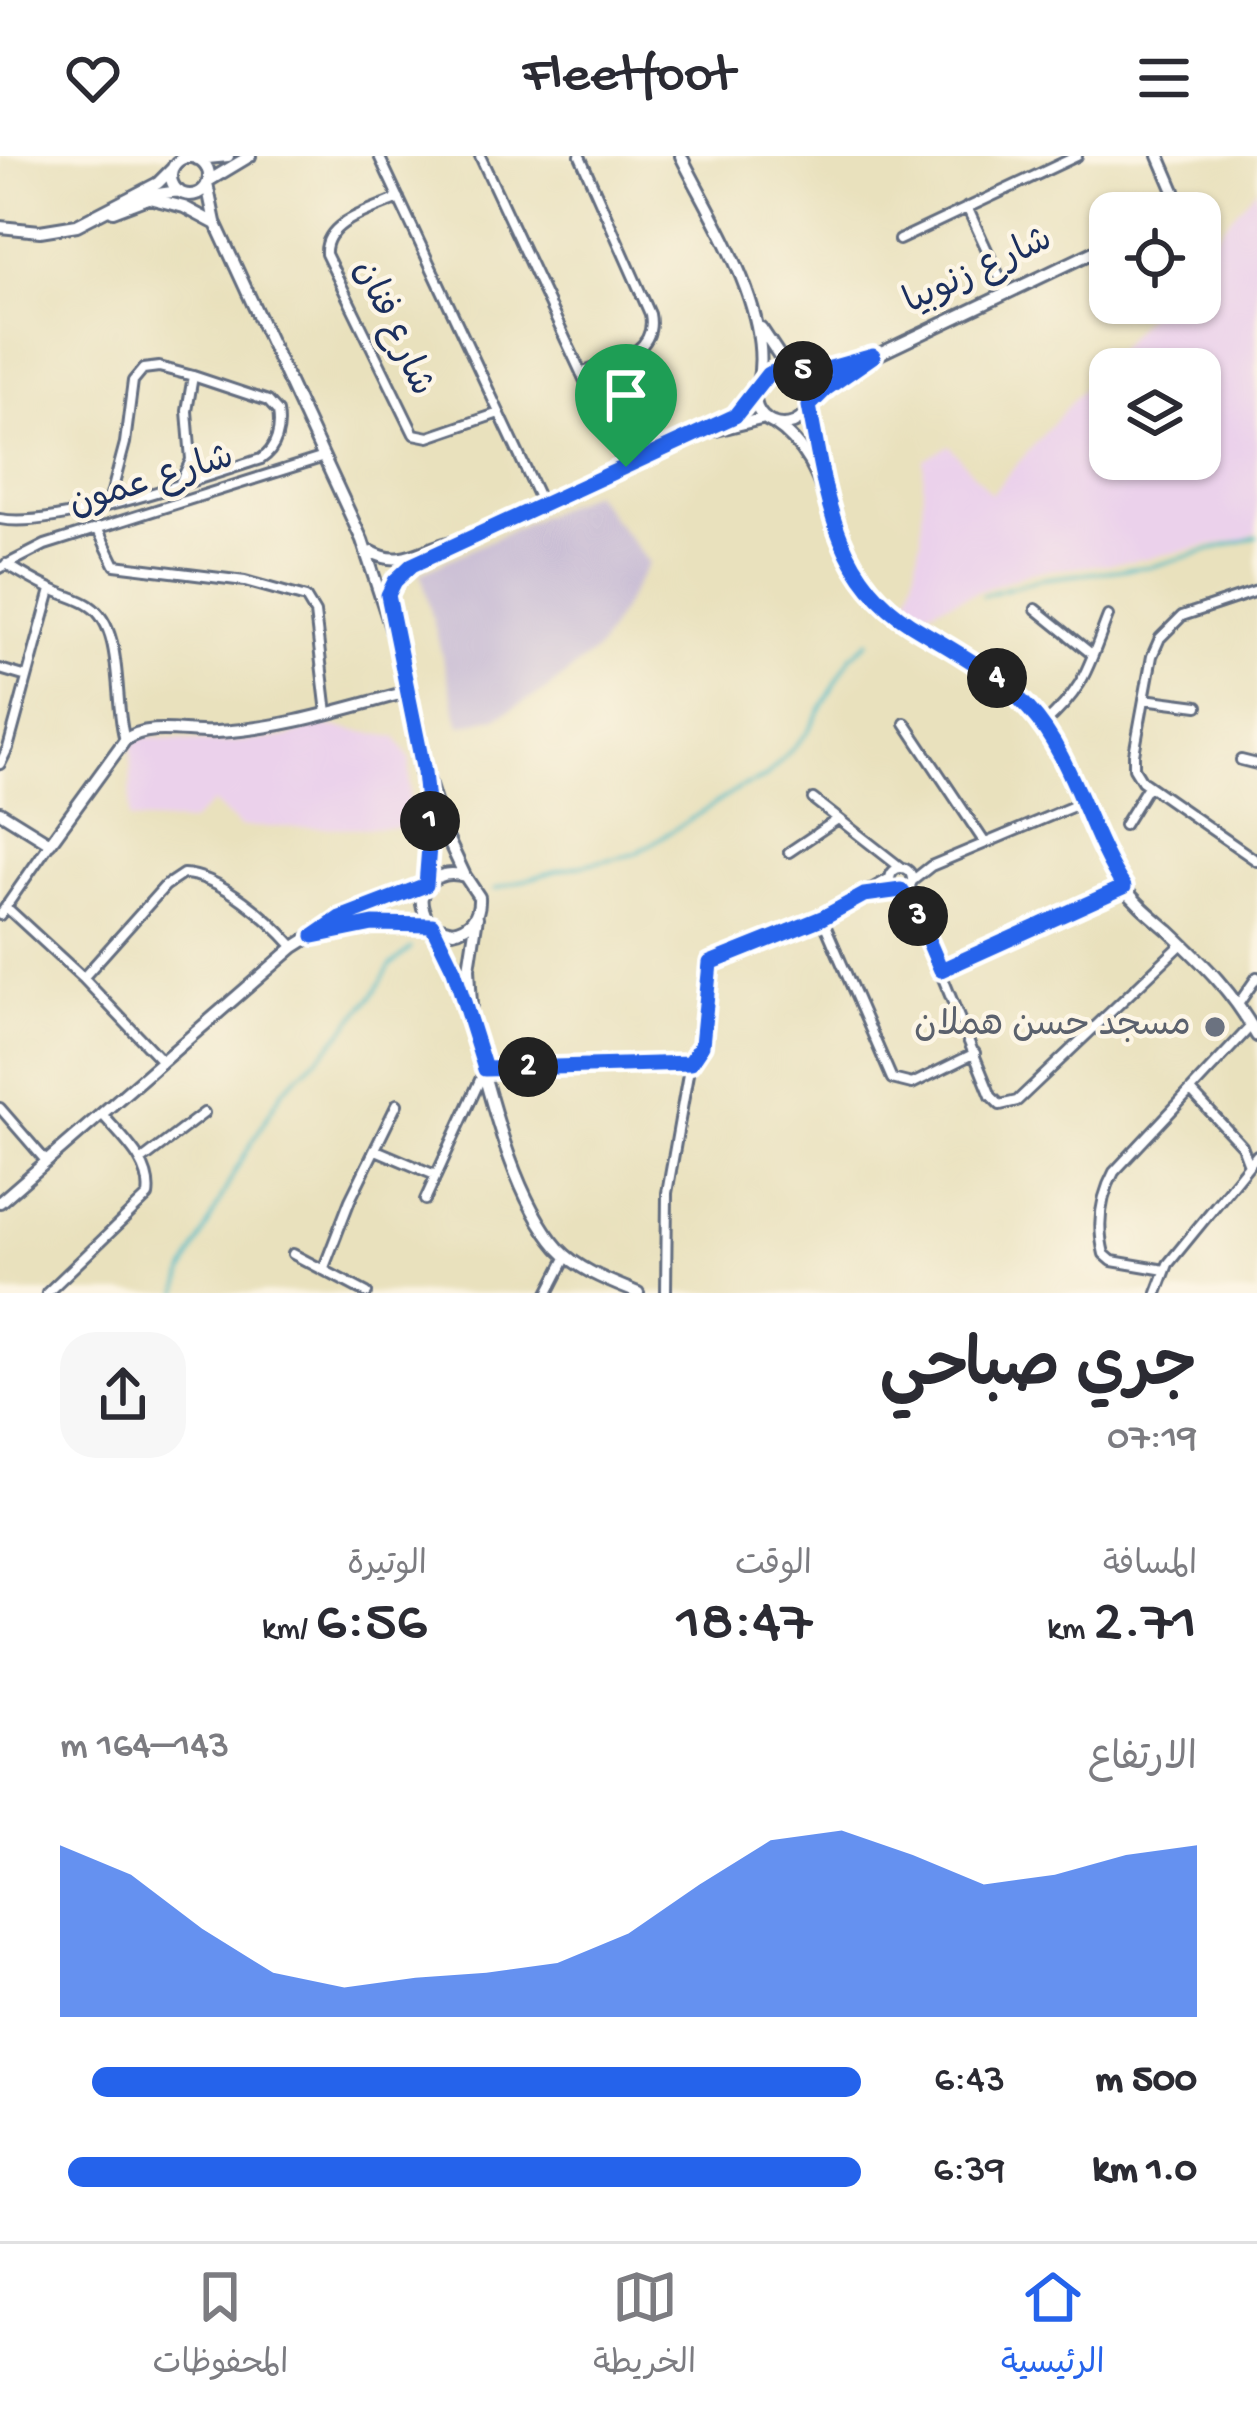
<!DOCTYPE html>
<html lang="ar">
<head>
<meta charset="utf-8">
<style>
  body { margin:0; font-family:"Gochi Hand","Playpen Sans Arabic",sans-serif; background:#f7f7f7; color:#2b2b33; direction:rtl; height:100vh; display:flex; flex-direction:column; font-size:45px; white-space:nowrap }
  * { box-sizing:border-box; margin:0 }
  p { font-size:39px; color:#7c7c81 }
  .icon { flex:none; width:66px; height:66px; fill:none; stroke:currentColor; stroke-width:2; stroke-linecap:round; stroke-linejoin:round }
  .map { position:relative; height:1137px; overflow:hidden; direction:ltr }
  .panel { display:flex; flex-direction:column; background:#fff; flex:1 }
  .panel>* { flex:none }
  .fabs { position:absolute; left:1089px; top:36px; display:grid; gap:24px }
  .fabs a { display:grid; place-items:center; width:132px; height:132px; border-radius:24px; background:#fff; box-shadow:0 3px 9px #0004; font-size:60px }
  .pin { position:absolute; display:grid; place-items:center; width:102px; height:102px; color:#fff; margin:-123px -51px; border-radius:50% 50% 50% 0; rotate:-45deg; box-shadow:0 0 12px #0007 }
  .pin .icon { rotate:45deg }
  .km { position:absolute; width:60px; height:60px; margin:-30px; border-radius:50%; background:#222; color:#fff; font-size:33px; line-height:60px; text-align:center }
  .round { display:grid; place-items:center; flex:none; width:126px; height:126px; border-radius:36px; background:#f7f7f7 }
  .overview { display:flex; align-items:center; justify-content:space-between; height:204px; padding:0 60px }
  h1 { font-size:66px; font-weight:600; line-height:90px }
  .metrics { display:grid; grid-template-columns:repeat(3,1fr); gap:18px; height:204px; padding:12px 60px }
  .metrics div { display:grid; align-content:center }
  .metrics b { font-size:60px; font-weight:600 }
  .metrics small { font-size:33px; font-weight:400 }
  .metrics p { font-size:33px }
  .chart { height:336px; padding:24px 60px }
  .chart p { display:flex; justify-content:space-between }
  .chart svg { width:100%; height:216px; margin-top:12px; fill:#2563eb; opacity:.7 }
  ul { padding:0 60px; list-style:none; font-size:39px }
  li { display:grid; grid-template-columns:192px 144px 1fr; align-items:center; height:90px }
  li i { height:30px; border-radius:15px; background:#2563eb }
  header { display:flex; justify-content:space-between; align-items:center; height:156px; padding:0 60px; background:#fff; font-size:54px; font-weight:600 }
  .dock { display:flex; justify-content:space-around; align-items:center; height:168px; border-top:3px solid #e1e1e2; background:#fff; font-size:33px; color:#7c7c81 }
  .dock a { display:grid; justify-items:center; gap:6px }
  .dock .current { color:#2563eb }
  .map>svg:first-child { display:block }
  .built { fill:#ebd1eb; fill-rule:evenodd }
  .industrial { fill:#cbbfd5 }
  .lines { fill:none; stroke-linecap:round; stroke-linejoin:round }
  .stream { stroke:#4bb9c6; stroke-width:3 }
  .street-casing { stroke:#636d7f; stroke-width:14 }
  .secondary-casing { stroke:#636d7f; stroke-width:16 }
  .street { stroke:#fff; stroke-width:8 }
  .secondary { stroke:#fff; stroke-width:10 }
  .route-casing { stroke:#fff; stroke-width:24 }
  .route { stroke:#2563eb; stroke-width:15 }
  .worship-dot { fill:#6b7280; stroke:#fcf5e5; stroke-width:4.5 }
  .labels { text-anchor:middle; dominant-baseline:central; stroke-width:9; stroke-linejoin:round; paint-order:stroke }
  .street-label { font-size:36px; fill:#1b2f5e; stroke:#fcf5e5 }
  .worship-label { font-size:36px; fill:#5b616d; stroke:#fcf5e5; text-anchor:end }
</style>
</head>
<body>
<header><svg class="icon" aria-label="menu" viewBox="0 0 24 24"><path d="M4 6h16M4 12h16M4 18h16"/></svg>Fleetfoot<svg class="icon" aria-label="heart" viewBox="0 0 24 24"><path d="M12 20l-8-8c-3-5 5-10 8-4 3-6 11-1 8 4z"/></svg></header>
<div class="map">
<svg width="1257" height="1137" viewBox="0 0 1257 1137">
  <rect width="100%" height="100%" fill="#fcf5e5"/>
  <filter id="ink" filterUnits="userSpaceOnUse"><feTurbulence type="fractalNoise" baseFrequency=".00833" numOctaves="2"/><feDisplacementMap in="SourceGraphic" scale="24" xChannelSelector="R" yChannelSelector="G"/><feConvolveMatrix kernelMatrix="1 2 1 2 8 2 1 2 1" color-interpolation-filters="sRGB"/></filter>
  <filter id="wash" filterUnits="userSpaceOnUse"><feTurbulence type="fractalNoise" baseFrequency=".004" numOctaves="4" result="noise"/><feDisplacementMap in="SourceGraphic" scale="48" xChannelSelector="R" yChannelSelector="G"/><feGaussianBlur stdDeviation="2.7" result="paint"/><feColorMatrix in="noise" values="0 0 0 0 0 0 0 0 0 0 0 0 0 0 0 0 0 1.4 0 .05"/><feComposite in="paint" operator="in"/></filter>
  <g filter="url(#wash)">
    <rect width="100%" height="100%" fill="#e9e1bd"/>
    <path class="built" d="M1257,31v346l-13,6 -117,23 -96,10 -114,42 -10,-7 14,-68 3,-80 25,-14 42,49 166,-191h43v-50zM1110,213h90v90h-90z
      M319,569l77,12 14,22 -1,69 -169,-1 -28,-24 -22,20 -61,-3 3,-77 11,-6 76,6 69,-6z"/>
    <path class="industrial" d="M592,336l57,71 -51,86 -50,40 -51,28 -37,9 -39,-153z"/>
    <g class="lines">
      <path class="stream" d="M982,440l59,-17 113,-13 103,-29
        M495,733l64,-19 76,-16 105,-66 25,-10 42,-45 44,-77 18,-15
        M179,1137l5,-20 50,-100 49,-83 48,-45 43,-51 16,-28 21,-18"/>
    </g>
  </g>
  <g filter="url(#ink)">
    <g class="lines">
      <defs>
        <path id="street" d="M379,0l163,348
          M480,0l145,311
          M580,0l70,158c8,41 -38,47 -69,59
          M399,42c-26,12 -75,23 -73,56l88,180 15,3 70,-24
          M967,51l39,84
          M899,84l178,-84
          M180,327l11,-23 -4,-49 6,-35
          M0,363c55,11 203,-42 261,-60 16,-10 20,-30 17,-47l-10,-11 -75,-25 -34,-9 -16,2 -10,12 -8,62 -16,60
          M97,372l18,37 130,16 61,17 9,15 12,100
          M6,408c16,9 32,20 50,27 11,5 24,8 34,15 35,23 23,96 35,134
          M0,412l45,-23 279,-88
          M1257,435l-75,25 -22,22 -8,18 -18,98v14l8,13 115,80
          M1036,453l57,46
          M0,513l27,8
          M1144,543l54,7
          M905,567l80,120
          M1042,570c43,-37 46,-59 66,-110
          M1241,604l16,4
          M0,608l8,-16 43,-158
          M813,643l87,68
          M1124,669l24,-39
          M789,696l49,-33
          M890 723a11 11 0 1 1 22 0a11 11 0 1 1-22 0Z
          M912,725l19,-15 150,-63
          M910,730l4,21 77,189 9,9 17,-4 165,-157
          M6,751l77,71 78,82
          M0,759l50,-72
          M822,762l70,161 20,5 63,-31
          M941,814l183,-83
          M83,822l82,-92 18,-12c37,1 87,46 111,73
          M1239,847l18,-26
          M1192,936l50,54 6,16
          M0,952l46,53
          M376,994l59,25
          M141,1005l63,-48
          M425,1044l60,-131 205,-6 12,-18 8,-82 112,-45 68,-40
          M293,1098l74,39
          M323,1114l27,-70 47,-96
          M1165,1114l-53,-9 -8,-7c-7,-28 -4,-56 10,-82l138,-147
          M47,1137l101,-97c5,-33 -26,-58 -46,-82
          M548,1137l19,-37
          M666,1137l1,-100 23,-130
          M1157,1137l11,-29 89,-109"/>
        <path id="secondary" d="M681,0c31,63 93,156 77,228
          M1159,0l15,35 -2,22
          M171 20a19 19 0 1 1 38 0a19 19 0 1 1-38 0Z
          M197,3l31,-3
          M210,24l40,-24
          M207,28l8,38 147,318 35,106
          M149,42l35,9 32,17
          M113,55l45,-17 21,-3
          M0,71l40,4 37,-6 81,-42 14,-14
          M761,172l28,42
          M755 241a28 28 0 1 1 56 0a28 28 0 1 1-56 0Z
          M793,215l34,-2 46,-12 237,-113
          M811,245l55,-39
          M809,250l11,64
          M773,267c55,35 53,105 90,155 43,58 116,77 165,130 46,49 56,124 95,178 13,18 30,31 46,45 35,33 65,62 88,105
          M716,274l49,-12
          M372,396c28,16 48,-2 76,-9
          M388,439l11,-20 13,-10 323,-149 22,-29
          M398,486l31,175 -2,67
          M428,623l16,52 21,45
          M0,656l50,31 75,-103c24,-18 63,-6 91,-8 66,-3 127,-23 191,-40
          M433,770l20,5c18,-4 27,-15 26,-34l-14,-21c-18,-5 -40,0 -43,21 -4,17 26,55 33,75 27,81 48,213 103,276 20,22 53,34 80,45
          M317,779l56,-11 59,1
          M471,849l-2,-37 8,-51
          M0,1046l294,-255 46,-29 85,-31"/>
      </defs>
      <use href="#street" class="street-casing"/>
      <use href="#secondary" class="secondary-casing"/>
      <use href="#street" class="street"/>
      <use href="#secondary" class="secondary"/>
    </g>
  </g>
  <g class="lines" filter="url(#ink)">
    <defs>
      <path id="route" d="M873,200l-46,32 -18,18c16,81 23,169 101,218 42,26 85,47 119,85 45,49 58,123 95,178l-183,83 -27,-63 -13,-17 -37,5 -42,23 -112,45 -8,82 -12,18 -205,6 -31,-99 -22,-45 -59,-1 -59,12 26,-18 86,-33 4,-51 -6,-62 -36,-177 7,-14 17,-16 323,-149 33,-42 14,-5h45z"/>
    </defs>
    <use href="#route" class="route-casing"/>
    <use href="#route" class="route"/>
  </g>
  <circle class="worship-dot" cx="1215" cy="871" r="12"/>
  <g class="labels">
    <g class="street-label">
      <text transform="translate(979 117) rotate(-25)">شارع زنوبيا</text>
      <text transform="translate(391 173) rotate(65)">شارع فنان</text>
      <text transform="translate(152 327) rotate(-17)">شارع عمون</text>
    </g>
    <g class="worship-label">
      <text x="1191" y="871">مسجد حسن هملان</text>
    </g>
  </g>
</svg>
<div class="fabs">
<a><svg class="icon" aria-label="locate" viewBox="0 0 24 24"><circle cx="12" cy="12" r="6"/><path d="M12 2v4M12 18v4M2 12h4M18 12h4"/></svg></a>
<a><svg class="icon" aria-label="layers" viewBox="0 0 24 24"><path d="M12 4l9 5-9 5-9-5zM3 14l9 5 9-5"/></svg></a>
</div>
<div class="pin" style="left:626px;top:311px;background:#1e9e55"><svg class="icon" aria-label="arrive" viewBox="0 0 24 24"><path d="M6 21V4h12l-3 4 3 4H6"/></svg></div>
<b class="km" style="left:430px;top:665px">1</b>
<b class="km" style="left:528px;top:911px">2</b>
<b class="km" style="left:918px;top:760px">3</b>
<b class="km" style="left:997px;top:522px">4</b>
<b class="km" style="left:803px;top:215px">5</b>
</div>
<section class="panel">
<div class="overview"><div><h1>جري صباحي</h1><p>07:19</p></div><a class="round"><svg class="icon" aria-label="share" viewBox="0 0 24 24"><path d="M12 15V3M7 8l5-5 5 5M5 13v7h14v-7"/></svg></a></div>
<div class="metrics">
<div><p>المسافة</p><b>2.71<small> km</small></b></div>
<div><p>الوقت</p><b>18:47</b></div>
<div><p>الوتيرة</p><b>6:56<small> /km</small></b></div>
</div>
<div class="chart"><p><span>الارتفاع</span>143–164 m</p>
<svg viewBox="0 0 160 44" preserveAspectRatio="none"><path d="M0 44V9L10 15L20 26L30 35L40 38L50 36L60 35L70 33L80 27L90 17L100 8L110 6L120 11L130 17L140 15L150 11L160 9V44z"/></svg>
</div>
<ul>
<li><b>500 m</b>6:43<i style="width:96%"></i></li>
<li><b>1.0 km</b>6:39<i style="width:99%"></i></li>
</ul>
</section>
<nav class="dock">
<a class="current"><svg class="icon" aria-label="home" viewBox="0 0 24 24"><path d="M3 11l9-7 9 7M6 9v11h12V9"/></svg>الرئيسية</a>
<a><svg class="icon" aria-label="map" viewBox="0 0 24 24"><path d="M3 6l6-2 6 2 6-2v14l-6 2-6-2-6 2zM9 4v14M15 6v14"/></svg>الخريطة</a>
<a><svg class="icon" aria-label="saved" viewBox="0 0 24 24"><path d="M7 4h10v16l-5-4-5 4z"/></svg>المحفوظات</a>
</nav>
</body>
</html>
